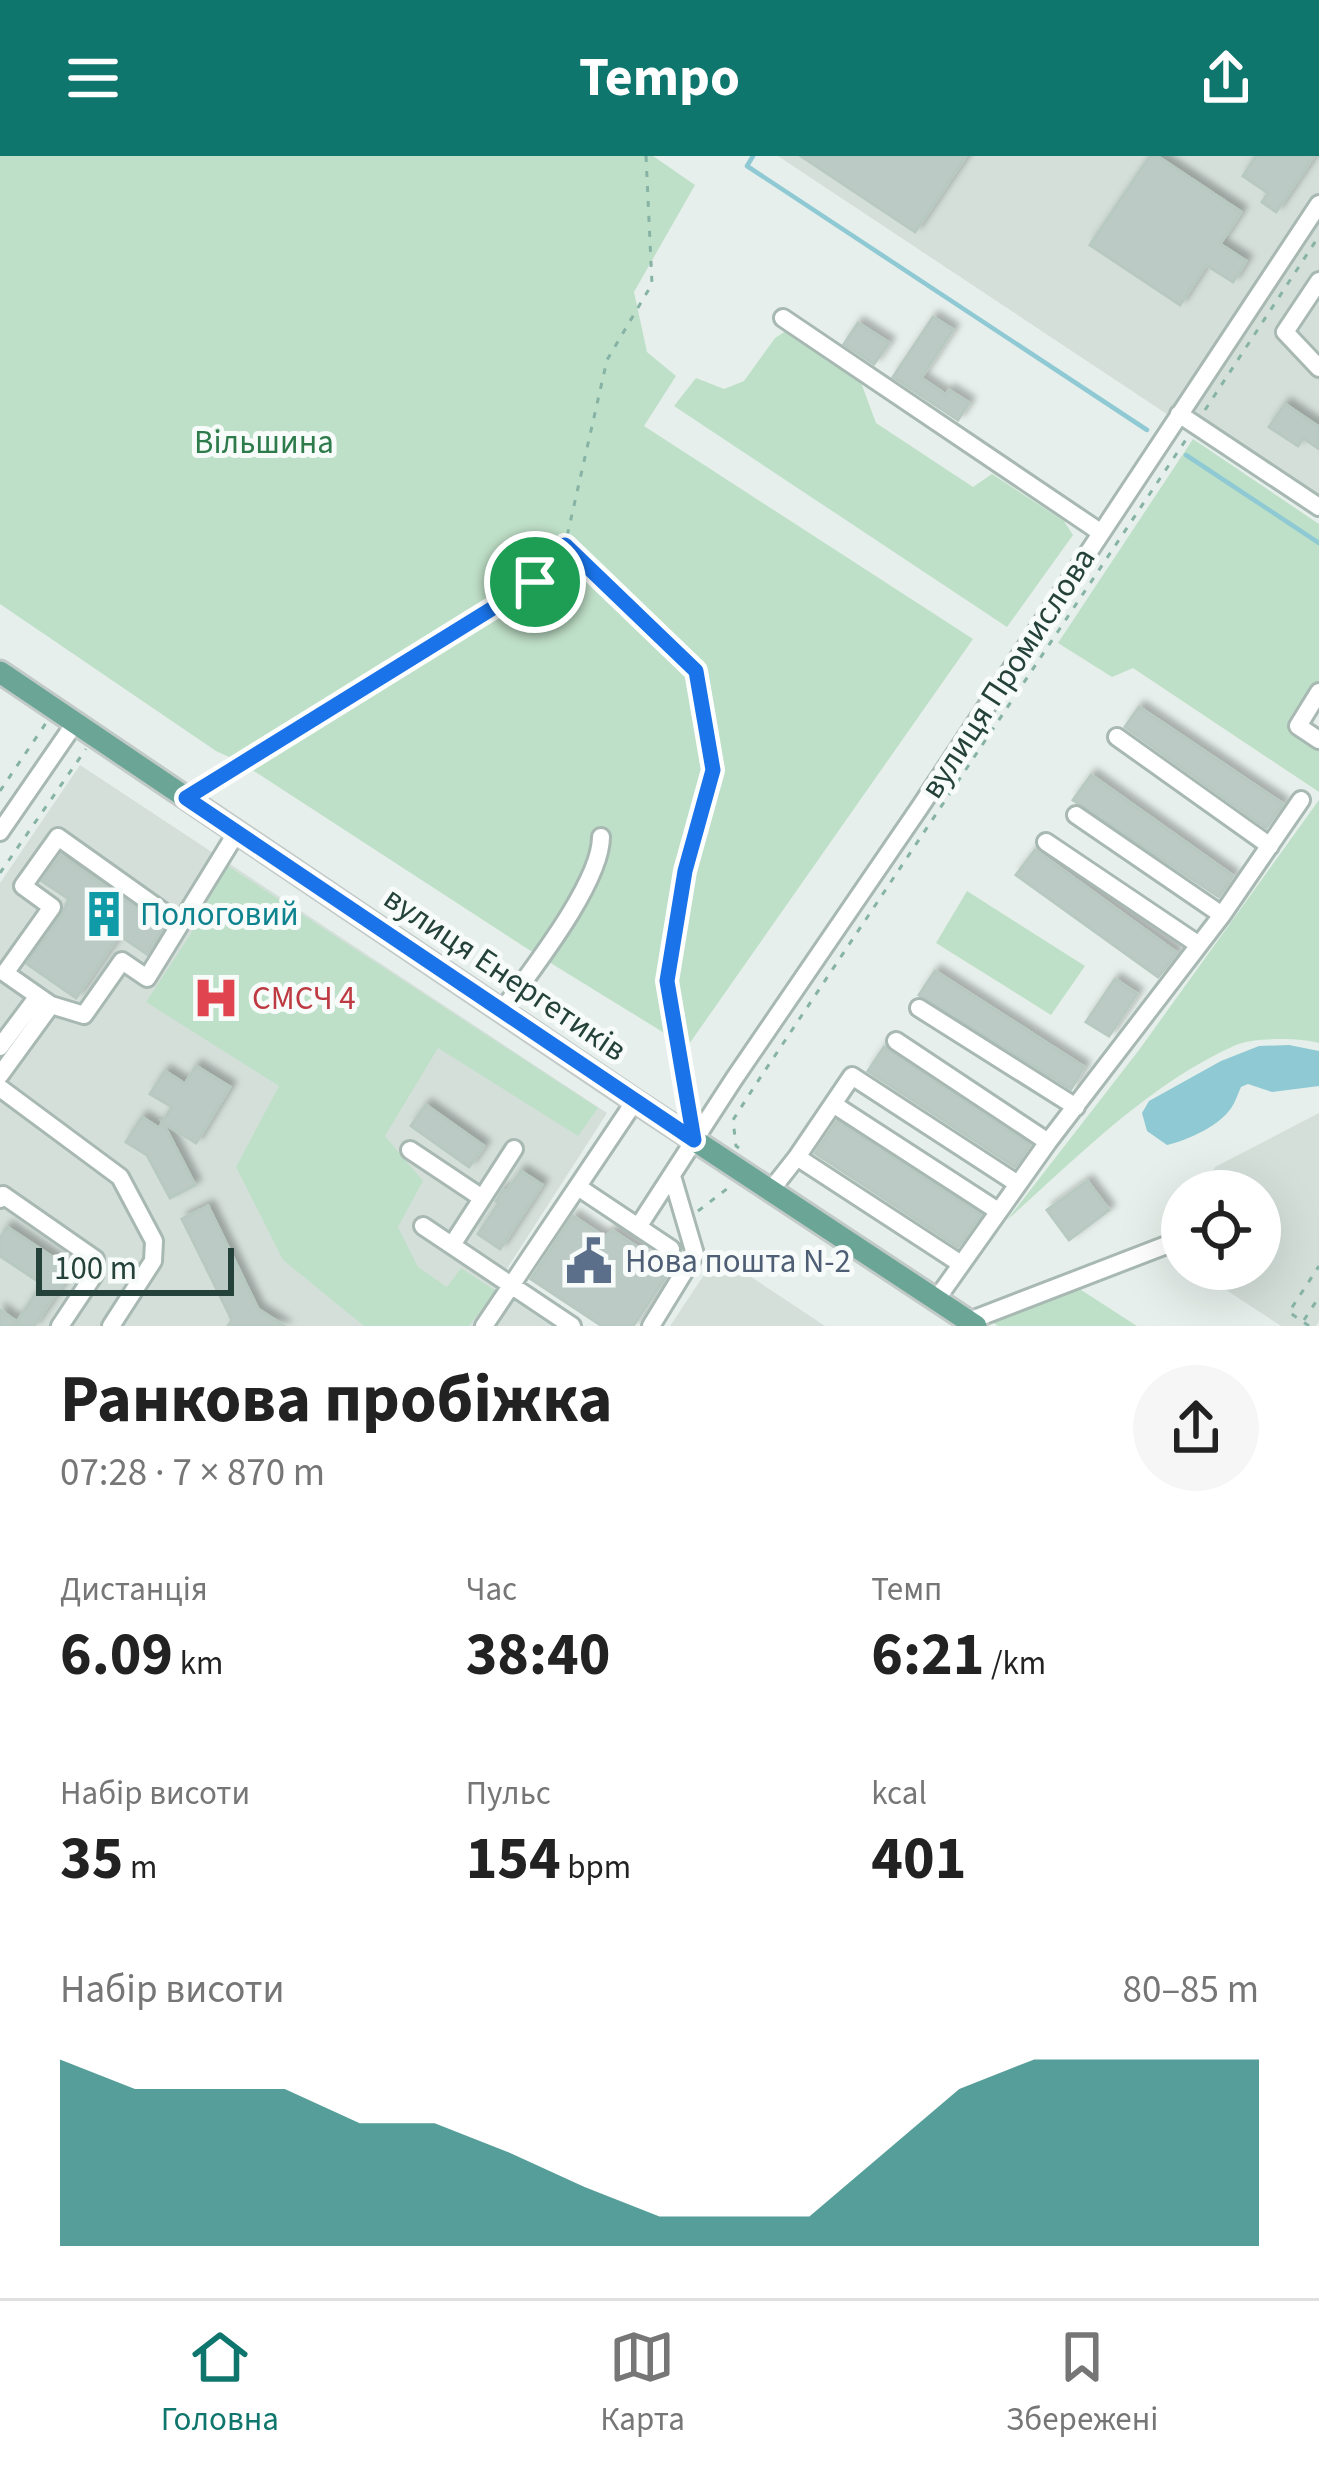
<!DOCTYPE html>
<html lang="uk">
<head>
<meta charset="utf-8">
<style>
  body { margin:0; font-family:"Source Sans 3",sans-serif; background:#f6f6f6; color:#222; height:100vh; display:flex; flex-direction:column; font-size:45px; white-space:nowrap }
  * { box-sizing:border-box; margin:0 }
  p { font-size:39px; color:#767676 }
  .icon { flex:none; width:66px; height:66px; fill:none; stroke:currentColor; stroke-width:2; stroke-linecap:round; stroke-linejoin:round }
  .map { position:relative; height:1170px; overflow:hidden }
  .panel { display:flex; flex-direction:column; background:#fff; flex:1 }
  .panel>* { flex:none }
  .tools { position:absolute; left:1161px; top:1014px; display:grid; gap:24px }
  .tools a { display:grid; place-items:center; width:120px; height:120px; border-radius:50%; background:#fff; box-shadow:0 12px 48px #0002; font-size:60px }
  .scale { position:absolute; left:36px; bottom:30px; width:198px; box-sizing:border-box; padding-left:12px; border:6px solid #24423a; border-top:0; font-size:33px; line-height:42px; white-space:nowrap; color:#24423a; -webkit-text-stroke:9px #f7fbf9; paint-order:stroke }
  .pin { position:absolute; display:grid; place-items:center; width:102px; height:102px; color:#fff; margin:-51px; border:6px solid #fff; border-radius:50%; box-shadow:0 3px 12px #0007 }
  .round { display:grid; place-items:center; flex:none; width:126px; height:126px; border-radius:63px; background:#f6f6f6 }
  .headline { display:flex; align-items:center; justify-content:space-between; height:204px; padding:0 60px }
  h1 { font-size:66px; font-weight:700; line-height:90px }
  .stats { display:grid; grid-template-columns:repeat(3,1fr); gap:18px; height:204px; padding:12px 60px }
  .stats div { display:grid; align-content:center }
  .stats b { font-size:60px; font-weight:700 }
  .stats small { font-size:33px; font-weight:400 }
  .stats p { font-size:33px }
  .chart { height:336px; padding:24px 60px }
  .chart p { display:flex; justify-content:space-between }
  .chart svg { width:100%; height:216px; margin-top:12px; fill:#0f766e; opacity:.7 }
  header { display:flex; justify-content:space-between; align-items:center; height:156px; padding:0 60px; background:#0f766e; color:#fff; font-size:54px; font-weight:700 }
  .menu { display:flex; justify-content:space-around; align-items:center; height:168px; border-top:3px solid #e0e0e0; background:#fff; font-size:33px; color:#767676 }
  .menu a { display:grid; justify-items:center; gap:6px }
  .menu .on { color:#0f766e }
  .map>svg:first-child { display:block }
  .built { fill:#d4dfda }
  .green { fill:#bfe0c8 }
  .water { fill:#8ec9d4 }
  .lines { fill:none; stroke-linecap:round; stroke-linejoin:round }
  .stream { stroke:#8ec9d4; stroke-width:4.5 }
  .building { fill:#bbcac4; stroke:#b8c9c2; stroke-width:3; filter:url(#shadow) }
  .minor-casing { stroke:#a8b8b2; stroke-width:22 }
  .major-casing { stroke:#c2cac8; stroke-width:27 }
  .path { stroke:#86b3a5; stroke-width:3; stroke-dasharray:6 9; stroke-linecap:butt }
  .minor { stroke:#fff; stroke-width:16 }
  .major { stroke:#6aa596; stroke-width:21 }
  .route-casing { stroke:#fff; stroke-width:24 }
  .route { stroke:#1a73e8; stroke-width:15 }
  .labels { text-anchor:middle; dominant-baseline:central; stroke-width:10; stroke-linejoin:round; paint-order:stroke }
  .park-label { font-size:33px; fill:#2d7a4b; stroke:#f7fbf9 }
  .street-label { font-size:33px; fill:#24423a; stroke:#f7fbf9 }
  .culture-label { font-size:33px; fill:#0d838f; stroke:#f7fbf9; text-anchor:start }
  .health-label { font-size:33px; fill:#be3a42; stroke:#f7fbf9; text-anchor:start }
  .service-label { font-size:33px; fill:#4e5e75; stroke:#f7fbf9; text-anchor:start }
</style>
</head>
<body>
<header><svg class="icon" aria-label="menu" viewBox="0 0 24 24"><path d="M4 6h16M4 12h16M4 18h16"/></svg>Tempo<svg class="icon" aria-label="share" viewBox="0 0 24 24"><path d="M12 15V3M7 8l5-5 5 5M5 13v7h14v-7"/></svg></header>
<div class="map">
<svg width="1319" height="1170" viewBox="0 0 1319 1170">
  <defs>
    <filter id="shadow"><feDropShadow dx="5.5" dy="-5.5" stdDeviation="3" flood-color="#0004"/></filter>
  </defs>
  <rect width="100%" height="100%" fill="#e6efeb"/>
  <path class="built" d="M778,0h541v359z
    M80,609l527,348 -108,168 64,45h-563v-443z
    M1319,957v208l-3,5h-35l-87,-57h66v-78h-60l15,-24z
    M718,1098v1l107,71h-155z"/>
  <path class="green" d="M0,0h653l42,29 -61,107 13,60 29,24 -32,50 329,213 -286,408 -164,-101 -283,-184 -24,-11 -216,-147z
    M789,173l70,48 17,46 97,64 19,-13 72,47 9,14 -66,92 -333,-221 22,-28 28,11 20,-8 31,-43z
    M1193,283l126,85v164l-24,43 24,17v44l-186,-124 -21,9 -54,-34z
    M1319,644v243c-20,-5 -64,-6 -83,2 -88,39 -158,112 -229,175l132,-170z
    M222,706l376,246 -20,28 -140,-88 -53,88 38,45 -25,46 20,40 29,20 14,-19 35,23 -27,35h-105l-81,-66 -47,-93 43,-81 -133,-84 44,-67z
    M967,735l118,75 -34,49 -115,-72z
    M1078,1132l59,38h-139l-9,-6z"/>
  <path class="water" d="M1289,889l30,6v35l-47,6 -24,-8 -7,3c-3,6 -5,13 -8,18 -11,20 -45,35 -66,40l-20,-14 -5,-18 7,-12 72,-40 38,-15z"/>
  <g class="lines">
    <path class="stream" d="M753,0l-6,10 400,264
      M1186,299l133,88"/>
  </g>
  <path class="building" d="M801,0h165l-51,76z
    M1150,0h7l84,56 -21,32 26,17 -13,21 -27,-17 -26,40 -90,-60z
    M1256,0h58l-38,56 -14,-10 6,-9 -25,-17z
    M933,161l20,13 -32,48 25,17 3,-5 20,13 -11,17 -65,-43z
    M858,167l31,20 -15,21 -30,-20z
    M1285,248l34,23v22l-16,-11 -5,8 -29,-19z
    M1139,551l144,97 -17,24 -141,-101z
    M1091,619l142,101 -14,21 -146,-97z
    M1035,694l142,103 -19,24 -142,-102z
    M61,699l102,72 -16,27 -28,-19 -43,63 -49,-34 35,-50 7,-15 -27,-18z
    M935,815l149,96 -13,22 -152,-94z
    M1115,823l22,15 -28,42 -23,-14z
    M884,891l146,98 -15,22 -147,-96z
    M196,910l34,21 -34,56 -33,-20 32,62 -25,13 -23,-43 -21,-13 16,-25 17,11 13,-21 -22,-13 15,-23 20,13z
    M426,949l58,41 -15,21 -58,-41z
    M837,965l144,94 -23,32 -143,-94z
    M521,1015l21,14 -42,64 -22,-15 21,-31 -3,-2 7,-11 3,2z
    M1087,1025l22,29 -40,30 -22,-30z
    M208,1050l50,103 26,17h-56l4,-6 -50,-101z
    M573,1060l31,21 9,-6 30,20 -1,11 24,15 -33,49h-31l-71,-47z
    M7,1071l65,43 -38,56h-34v-16l17,12 25,-38 -42,-28v-18z"/>
  <g class="lines">
    <defs>
      <path id="minor" d="M1319,125l-34,51 34,36
        M783,162l317,214
        M1179,258l140,93
        M1319,536l-21,34 21,14
        M1117,581l153,109
        M1076,659l146,100
        M0,676l75,-109
        M1046,686l153,103
        M38,840l-33,-23 47,-66 -29,-21 35,-49 121,86
        M51,849l33,10 38,-54 25,17 90,-146
        M919,852l157,99
        M502,855c28,-39 99,-128 99,-174
        M896,885l152,101 -112,158
        M0,891l38,-51 13,9 -51,70
        M0,932l120,89 34,64 -1,20 -42,65
        M833,948l165,107
        M1048,986l174,-227 79,-115
        M410,994l72,48
        M797,1001l164,107
        M578,1031l93,62
        M771,1034l26,-33 55,-81 166,108
        M0,1043l3,-4 92,64 -1,16 -34,51
        M423,1070l149,100
        M638,1071l96,-148 186,-272 399,-603
        M452,1089l62,-96
        M969,1165l213,-82
        M484,1170l151,-225
        M651,1170l44,-72 -23,-78"/>
      <path id="major" d="M0,516l635,429 341,225"/>
    </defs>
    <use href="#minor" class="minor-casing"/>
    <use href="#major" class="major-casing"/>
    <path class="path" d="M646,0l6,128 -45,76 -42,185 131,126 17,99 -28,101 -18,110 23,135
      M1205,254l114,-174
      M203,631l332,-205 27,-35
      M0,635l46,-68
      M0,717l86,-124
      M739,992l-3,-2 -3,-26 21,-33 433,-649
      M698,1055l34,-26
      M1304,1164l15,-23
      M1309,1170l-20,-14 30,-46"/>
    <use href="#minor" class="minor"/>
    <use href="#major" class="major"/>
  </g>
  <g class="lines">
    <defs>
      <path id="route" d="M565,389l131,126 17,99 -28,101 -18,110 27,159 -508,-342 349,-216z"/>
    </defs>
    <use href="#route" class="route-casing"/>
    <use href="#route" class="route"/>
  </g>
  <defs>
    <symbol id="building-bare" viewBox="-9 -9 18 18"><path d="M-4-6H4V6H1V3H-1V6H-4ZM-2.5-4.3h1.7v1.8h-1.7ZM.8-4.3h1.7v1.8H.8ZM-2.5-1h1.7V.8h-1.7ZM.8-1h1.7V.8H.8Z" fill="#0f9aa8" stroke="#f7fbf9" stroke-width="2.5" paint-order="stroke"/></symbol>
    <symbol id="hospital-bare" viewBox="-9 -9 18 18"><path d="M-5-5h3v3.5h4V-5h3V5h-3V1.5h-4V5h-3Z" fill="#e0444e" stroke="#f7fbf9" stroke-width="2.5" paint-order="stroke"/></symbol>
    <symbol id="civic-bare" viewBox="-9 -9 18 18"><path d="M-.6-6.5H3V-4.5H.6V-3L4-1V1h2V6H-6V1h2V-1L-.6-3ZM-1.2 2.5V6h2.4V2.5Z" fill="#5c6f8a" stroke="#f7fbf9" stroke-width="2.5" paint-order="stroke"/></symbol>
  </defs>
  <g fill-rule="evenodd">
    <use href="#building-bare" x="71" y="725" width="66" height="66"/>
    <use href="#hospital-bare" x="183" y="809" width="66" height="66"/>
    <use href="#civic-bare" x="556" y="1072" width="66" height="66"/>
  </g>
  <g class="labels">
    <g class="park-label">
      <text x="264" y="286">Вільшина</text>
    </g>
    <g class="street-label">
      <text transform="translate(1008 517) rotate(-57)">вулиця Промислова</text>
      <text transform="translate(505 818) rotate(34)">вулиця Енергетиків</text>
    </g>
    <g class="culture-label">
      <text x="140" y="758">Пологовий</text>
    </g>
    <g class="health-label">
      <text x="252" y="842">СМСЧ 4</text>
    </g>
    <g class="service-label">
      <text x="625" y="1105">Нова пошта N-2</text>
    </g>
  </g>
</svg>
<div class="tools">
<a><svg class="icon" aria-label="locate" viewBox="0 0 24 24"><circle cx="12" cy="12" r="6"/><path d="M12 2v4M12 18v4M2 12h4M18 12h4"/></svg></a>
</div>
<div class="scale">100 m</div>
<div class="pin" style="left:535px;top:426px;background:#1e9e55"><svg class="icon" aria-label="arrive" viewBox="0 0 24 24"><path d="M6 21V4h12l-3 4 3 4H6"/></svg></div>
</div>
<section class="panel">
<div class="headline"><div><h1>Ранкова пробіжка</h1><p>07:28 · 7 × 870 m</p></div><a class="round"><svg class="icon" aria-label="share" viewBox="0 0 24 24"><path d="M12 15V3M7 8l5-5 5 5M5 13v7h14v-7"/></svg></a></div>
<div class="stats">
<div><p>Дистанція</p><b>6.09<small> km</small></b></div>
<div><p>Час</p><b>38:40</b></div>
<div><p>Темп</p><b>6:21<small> /km</small></b></div>
</div>
<div class="stats">
<div><p>Набір висоти</p><b>35<small> m</small></b></div>
<div><p>Пульс</p><b>154<small> bpm</small></b></div>
<div><p>kcal</p><b>401</b></div>
</div>
<div class="chart"><p><span>Набір висоти</span>80–85 m</p>
<svg viewBox="0 0 160 44" preserveAspectRatio="none"><path d="M0 44V6L10 12L20 12L30 12L40 19L50 19L60 25L70 32L80 38L90 38L100 38L110 25L120 12L130 6L140 6L150 6L160 6V44z"/></svg>
</div>
</section>
<nav class="menu">
<a class="on"><svg class="icon" aria-label="home" viewBox="0 0 24 24"><path d="M3 11l9-7 9 7M6 9v11h12V9"/></svg>Головна</a>
<a><svg class="icon" aria-label="map" viewBox="0 0 24 24"><path d="M3 6l6-2 6 2 6-2v14l-6 2-6-2-6 2zM9 4v14M15 6v14"/></svg>Карта</a>
<a><svg class="icon" aria-label="saved" viewBox="0 0 24 24"><path d="M7 4h10v16l-5-4-5 4z"/></svg>Збережені</a>
</nav>
</body>
</html>
